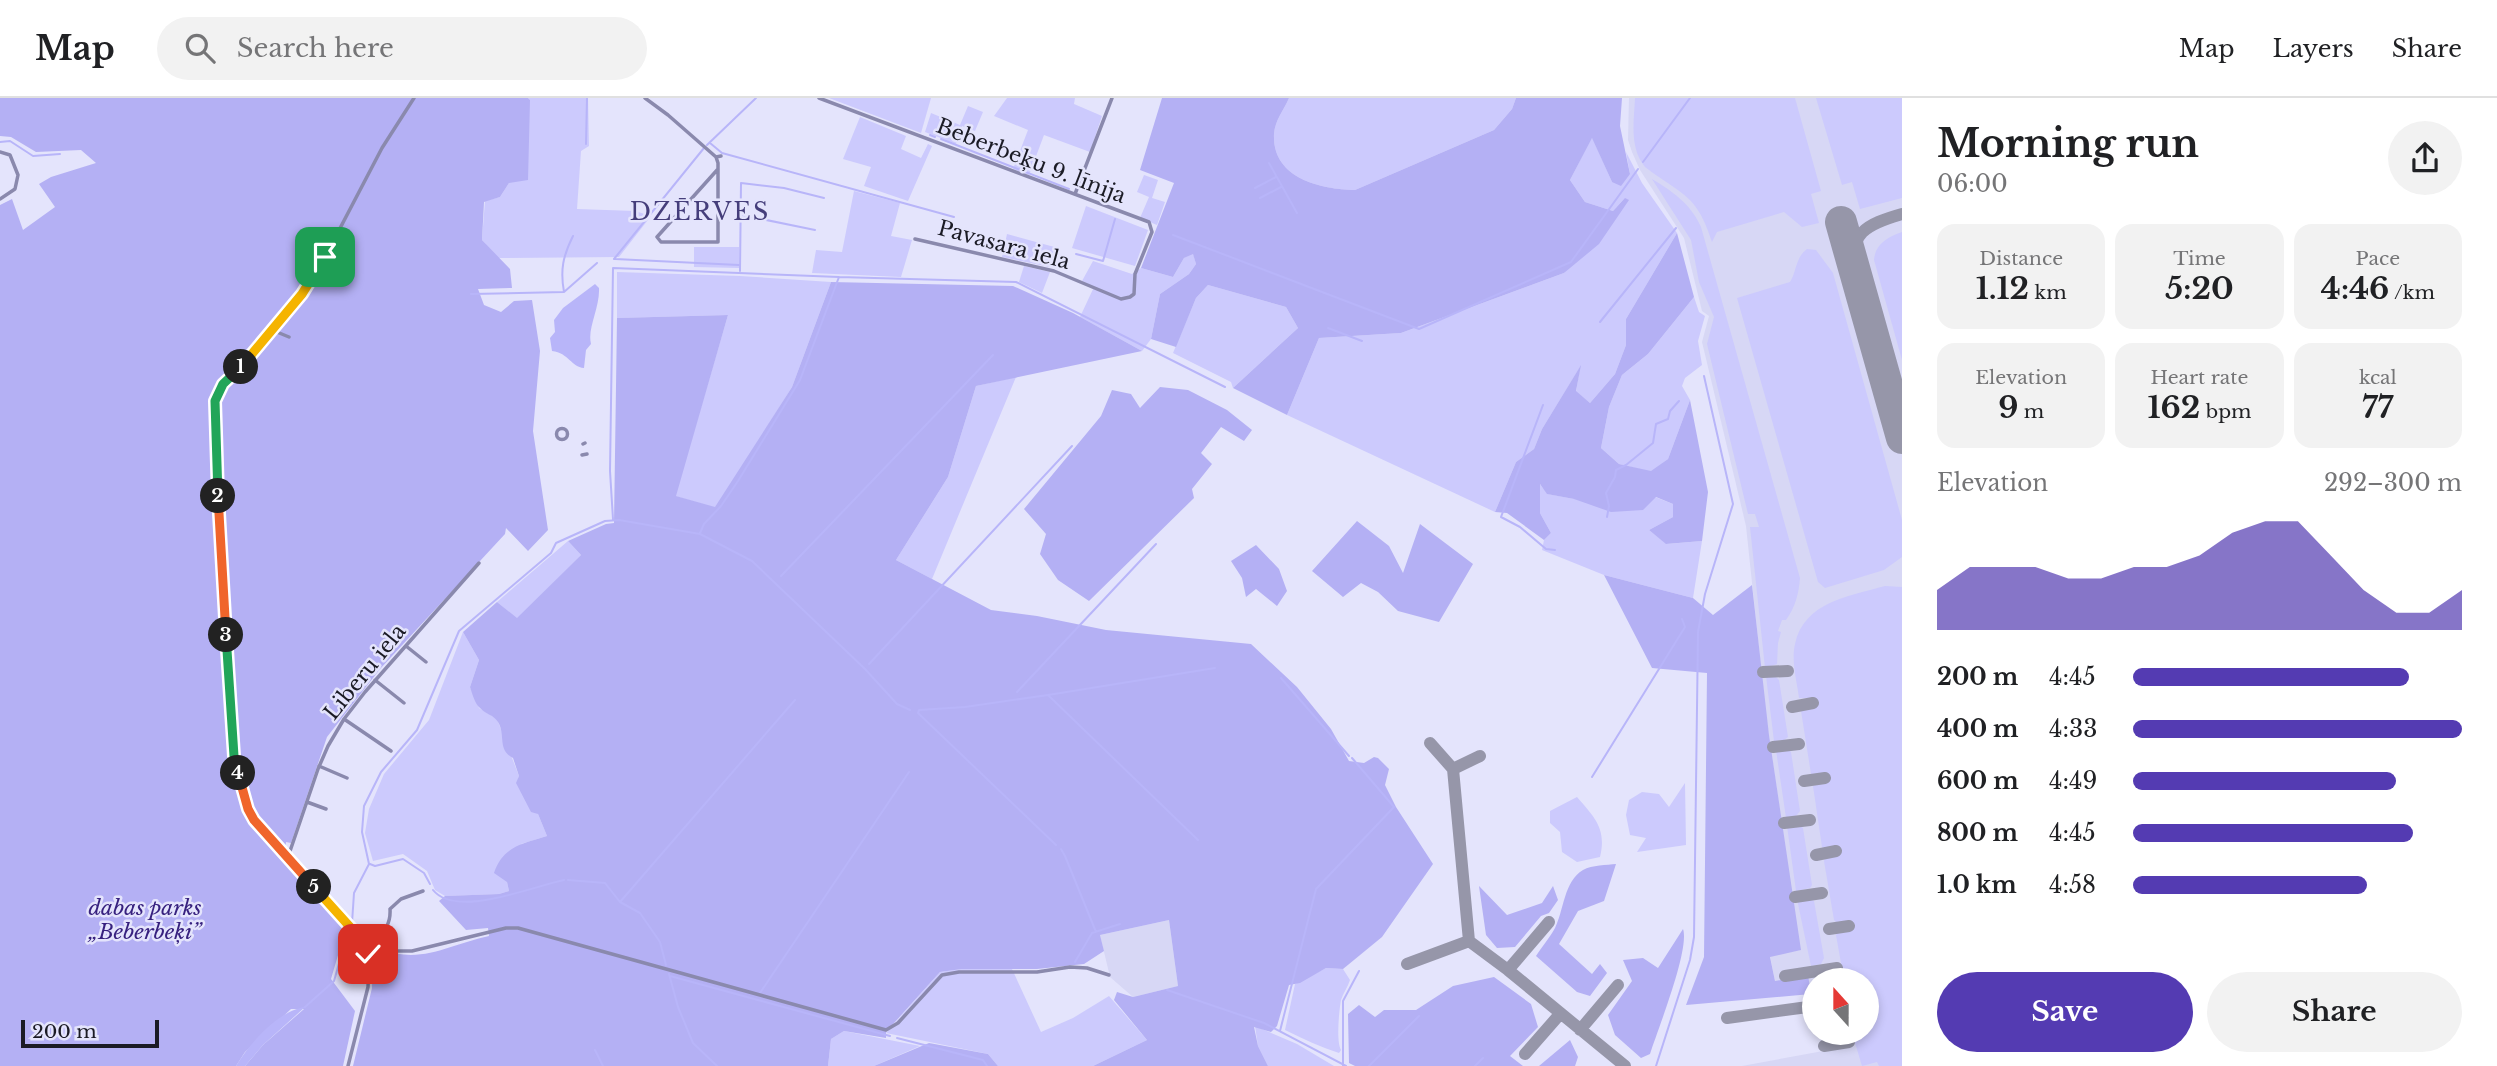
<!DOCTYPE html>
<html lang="en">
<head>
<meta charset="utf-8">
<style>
  body { margin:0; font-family:"Libre Baskerville",serif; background:#f2f2f2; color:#202124; height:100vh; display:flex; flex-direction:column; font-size:26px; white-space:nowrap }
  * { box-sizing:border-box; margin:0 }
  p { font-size:23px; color:#757577 }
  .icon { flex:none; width:38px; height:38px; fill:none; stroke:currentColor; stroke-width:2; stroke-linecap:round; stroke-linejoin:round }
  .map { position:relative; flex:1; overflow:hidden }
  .details { display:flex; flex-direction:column; background:#fff; width:595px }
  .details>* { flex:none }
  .needle { width:46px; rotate:339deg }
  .fabs { position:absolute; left:1802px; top:870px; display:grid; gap:14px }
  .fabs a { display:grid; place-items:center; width:77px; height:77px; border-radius:50%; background:#fff; box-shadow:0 4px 10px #0003; font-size:35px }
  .scale { position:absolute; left:21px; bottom:18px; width:138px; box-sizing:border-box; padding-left:7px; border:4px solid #1b1b25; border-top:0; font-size:19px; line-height:24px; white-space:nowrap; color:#1b1b25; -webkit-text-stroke:5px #e4e4fc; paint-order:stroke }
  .pin { position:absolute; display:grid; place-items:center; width:60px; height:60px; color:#fff; margin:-30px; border-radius:14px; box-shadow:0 4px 10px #0006 }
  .km { position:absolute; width:35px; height:35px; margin:-18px; border-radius:50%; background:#222; color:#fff; font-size:19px; line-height:35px; text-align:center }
  .round { display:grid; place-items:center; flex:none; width:74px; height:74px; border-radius:37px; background:#f2f2f2 }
  .head { display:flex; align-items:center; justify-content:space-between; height:119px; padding:0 35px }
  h1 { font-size:38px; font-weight:700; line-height:52px }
  .figures { display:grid; grid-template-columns:repeat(3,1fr); gap:10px; height:119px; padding:7px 35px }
  .figures div { display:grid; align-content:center; border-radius:18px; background:#f2f2f2; text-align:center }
  .figures b { font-size:30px; font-weight:700 }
  .figures small { font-size:19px; font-weight:400 }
  .figures p { font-size:19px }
  .chart { height:196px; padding:14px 35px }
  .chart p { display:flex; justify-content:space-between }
  .chart svg { width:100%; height:126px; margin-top:7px; fill:#543bb2; opacity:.7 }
  .action { display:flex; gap:14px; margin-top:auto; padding:14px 35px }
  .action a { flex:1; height:80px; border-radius:42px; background:#543bb2; color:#fff; font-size:28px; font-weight:700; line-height:80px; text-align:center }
  .action a+a { background:#f2f2f2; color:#202124 }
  ul { padding:0 35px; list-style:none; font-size:23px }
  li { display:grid; grid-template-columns:112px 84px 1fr; align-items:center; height:52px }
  li i { height:18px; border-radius:9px; background:#543bb2 }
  header { display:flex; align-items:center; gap:42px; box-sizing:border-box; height:98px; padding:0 35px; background:#fff; border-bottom:2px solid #e0e0e0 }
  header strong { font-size:33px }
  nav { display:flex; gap:38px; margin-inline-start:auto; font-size:24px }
  .search { width:490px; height:63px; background:#f2f2f2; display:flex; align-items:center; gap:18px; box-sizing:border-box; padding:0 24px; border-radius:38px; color:#757577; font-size:26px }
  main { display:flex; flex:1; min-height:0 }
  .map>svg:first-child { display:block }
  .built { fill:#d7d7f5 }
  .green { fill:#cccafd }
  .forest { fill:#b4b0f4 }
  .water { fill:#b8b5f9 }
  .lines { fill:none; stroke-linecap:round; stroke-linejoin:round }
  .stream { stroke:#b8b5f9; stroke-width:2 }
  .taxiway { stroke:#9696a9; stroke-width:12 }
  .runway { stroke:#9696a9; stroke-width:32 }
  .street { stroke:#8a89ad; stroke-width:3.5 }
  .split-1-casing { stroke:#fff; stroke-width:14 }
  .split-2-casing { stroke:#fff; stroke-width:14 }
  .split-3-casing { stroke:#fff; stroke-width:14 }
  .split-4-casing { stroke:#fff; stroke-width:14 }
  .split-5-casing { stroke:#fff; stroke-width:14 }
  .split-6-casing { stroke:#fff; stroke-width:14 }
  .split-1 { stroke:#f5b400; stroke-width:9 }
  .split-2 { stroke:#22a559; stroke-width:9 }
  .split-3 { stroke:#f0652b; stroke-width:9 }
  .split-4 { stroke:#22a559; stroke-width:9 }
  .split-5 { stroke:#f0652b; stroke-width:9 }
  .split-6 { stroke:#f5b400; stroke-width:9 }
  .labels { text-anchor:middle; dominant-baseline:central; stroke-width:5; stroke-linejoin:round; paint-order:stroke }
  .street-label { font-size:21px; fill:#1b1b25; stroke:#e4e4fc }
  .park-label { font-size:21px; font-style:italic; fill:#37217f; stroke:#e4e4fc }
  .quarter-label { font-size:24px; letter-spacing:2px; fill:#453e7b; stroke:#e4e4fc }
</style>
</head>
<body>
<header>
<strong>Map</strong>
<div class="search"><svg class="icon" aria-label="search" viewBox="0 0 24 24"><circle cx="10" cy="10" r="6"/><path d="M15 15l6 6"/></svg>Search here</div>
<nav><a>Map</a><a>Layers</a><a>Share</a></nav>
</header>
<main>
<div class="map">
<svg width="1902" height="968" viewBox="0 0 1902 968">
  <rect width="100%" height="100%" fill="#e4e4fc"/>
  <path class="built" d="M1629,0h273v968h-160l81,-15 -4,-18 48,-1v-52h-52v32l-8,-37 -32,6 -5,-25 30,-6 -34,-235 -20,-189 -44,-184 7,-26 -7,-5 -18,-73 -44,-68 -8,-18 -4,-12z
    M1169,822l9,66 -45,11 -23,-20 -10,-42z"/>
  <path class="green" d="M528,0h60l1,48 -8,5 -4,58 58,2 16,5 -32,41 -121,1 -16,-18 3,-39 15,-4 9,-14 21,-83z
    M829,0h102l-10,35z
    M1007,0h68l-1,6 28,12 -12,36 -46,-17 -15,40 -16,-6 15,-39 -34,-14z
    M1289,0h227l-4,11 -18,21 -139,60c-35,-1 -83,-12 -81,-56 1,-14 10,-24 15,-36z
    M1635,0h160l26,93 -10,3 8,29 -17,4 -18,-15 -67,20 -5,10c-15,-48 -30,-47 -67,-75 -16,-20 -11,-45 -10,-69z
    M1816,0h86v100l-42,11 -8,-27 -10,3z
    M968,8l15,6 -8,19 -13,-5 -6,18 -31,-12 6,-19 29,12z
    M860,19l46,19 -5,13 20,9 7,-14 4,2 -24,55 -44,-15 7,-19 -28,-8z
    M1592,39l20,45 18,-8 -4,-22 16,31 35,50 -51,86v26l-11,29 -25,29 -14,-11 4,-25 -38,62 -8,20 -18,13 -21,50 -208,-97 32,-77 82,-5 163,-60 61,-75 -12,13 -28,-9 -15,-22z
    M1144,77l14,5 -6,18 13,4 -8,23 -17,-7 9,-21 -12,-5z
    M1652,81c20,12 39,25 49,48l99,351c-1,15 -5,30 -14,42h-4l-4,11 3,1 -3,11 -1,21 -12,4 -15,-141h9l-4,-13h-7l-41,-170 7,-27 -15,-35 -8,-42z
    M854,93l46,12 -9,33 21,4 -11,37 -89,-4 4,-23 26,2z
    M1086,108l62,24 -13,36 -63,-18z
    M1902,134v128l-28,-100c1,-16 14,-23 28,-28z
    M1007,136l51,14 -8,19 -48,-10z
    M694,149h45v21l-45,-1z
    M1807,151l9,1 17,23 69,247v37l-18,13 -59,18 -7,-6 -81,-284 53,-16c7,-11 5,-24 17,-33z
    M1193,155l3,11 -7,10 -29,20 -9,45 -9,12 -62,-34 14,-30 -12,-6 11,-20 39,13 9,-6 32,9 11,-19z
    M1024,168l26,6 -8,21 -23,-11z
    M617,174l123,4 91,6 -39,105 -76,121 -41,-12 53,-181 -111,3z
    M1208,187l78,22 12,21 -65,60 -2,-6 -58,-29 23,-55z
    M1694,199l5,15 6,4 -7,25 4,24 -17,13 -3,8 8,14 -22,59 -17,13 -32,-8 -18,-16 8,-41 13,-32 26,-21z
    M1016,279l-84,202 -36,-19 52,-83 28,-91z
    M1539,385l9,11 26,5 81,-2 18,7v13l-24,13 18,14 35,-3 -9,57 -89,-23 -62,-25 2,-10 7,-7 -11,-20z
    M568,443l13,14 -64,64 -20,-17z
    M1885,488l17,1v479h-23l-2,-4 -15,4 -10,-33 15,-1v-52h-23l-8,-45 1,-3 14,-3 -2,-8 -12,2 -3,-3 -10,-59 1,-3 14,-3 -2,-8 -12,2 -3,-2 -9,-61 14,-5 -2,-8 -14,1 -10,-63 14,-4 -2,-9h-14c-2,-16 -8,-37 -4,-54 9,-42 54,-48 90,-58z
    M463,534l16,28 -9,27 9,21 18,11 22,57 -2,8 21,30 9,22 -26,8 -14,38 2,9 -10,3 -54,2 -10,-6 -8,-19 -24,-17 -30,7 -8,-28 4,-24 15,-35 45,-54z
    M1774,577l5,5 9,57 -4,3 -10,1 -8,-65z
    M1786,650l5,4 9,59 -4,5 -10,2 -10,-68z
    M1685,685l1,62 -49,7 9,-14 -16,-3 -4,-20 3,-15 13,-8 17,2 10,13z
    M1577,699c17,20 30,31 23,60l-23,5 -15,-10 -2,-20 -10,-9v-12z
    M1797,726l6,4 9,57 -2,3 -14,3 -9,-65z
    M1797,801h11l6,2 10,57 -3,6 -10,2z
    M1326,870l17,1 7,11c-2,7 -7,13 -9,20 -2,11 -5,42 0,50l-2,3c-18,-6 -36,-14 -54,-23l10,-46z
    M962,871h50l29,63 32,-14 36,-22 38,44 -54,26h-95l-10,-12 -102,-21 54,-61z
    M1255,928l42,18 37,22h-66l-10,-20z
    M844,933l76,15 -46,20h-46l3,-27z"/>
  <path class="forest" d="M0,0h528l2,2 -2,80 -19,3 -9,14 -16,5 -2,38 28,29 2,19 -34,1 6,16 17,7 13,-11 18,-1 8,51 -7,80 15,99 -20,21 -22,-23 -1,6 -125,135 -53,68 -36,106 -5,-1 -2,17 62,69 -15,51 24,32 -12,55h-98l18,-21 41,-36h-13l-46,43 -9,14h-236v-861l12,-6 11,31 32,-23 -16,-23 12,-7 45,-14 -15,-13 -45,2 -25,-15 -11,-1z
    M1162,0h127c-5,12 -14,22 -15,36 -2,44 46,55 81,56l139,-60 18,-21 4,-11h106l-2,28 10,48 -9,12 -9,-4 -20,-44 -22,42 15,22 28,9 12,-13 4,2 -30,44 -35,29 -163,60 -82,5 -32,77 -54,-27 65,-60 -12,-21 -78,-22 -12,13 -20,49 -25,-8 9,-45 29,-20 7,-10 -3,-10 -9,4 -11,19 -32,-9 33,-85 -34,-13z
    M1677,135l17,64 -46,57 -26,21 -13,32 -8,41 18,16 32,7 17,-12 22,-59 18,92 -6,49 -36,3 -17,-14 24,-13v-13l-17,-7 -13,13 -32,2 -37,-13 -27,-5 -7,-10v29l11,20 -7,7 -37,-27 -12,-1 21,-50 18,-13 8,-20 39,-64 -5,26 14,12 25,-29 11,-29v-26z
    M831,184l182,4 60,27 69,38 -166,35 -28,91 -52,83 95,50 46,6 69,14 145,14 46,43 34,42 18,32 15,2 10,-6 4,1 11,11 -4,16 11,22 37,57 -51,73 -39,32 -17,-1 -26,15 -11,2 -12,41 -6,6 -17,-5 4,19 10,20h-175l54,-26 -33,-40 3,-8 16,5 45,-11 -9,-66 -69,15 4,16 -20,13 -47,5h-75l-22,3 -54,60v6l-42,-7 -13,8 -3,27h-475l19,-78 1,-32 6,-8c41,18 71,-4 110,-12l-1,-8 -22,2 -27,-29 6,-5 54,-2 10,-3 -2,-9 -13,-9c9,-27 28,-29 53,-37l-9,-22 -7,-2 -15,-29 3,-7 -6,-18c-16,-8 -7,-23 -15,-36 -4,-7 -13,-8 -18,-14 -5,-4 -8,-15 -10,-21l9,-27 -16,-28 34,-30 20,16 64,-63 -13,-14 38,-17 8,-1 3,-205 111,-3 -52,181 39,11 77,-120z
    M1160,289l28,3 39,20 25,20 -8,11 -23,-14 -20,26 11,11 -20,25 2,9 -105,103 -31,-21 -18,-26 6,-20 -22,-25 77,-93 11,-26 19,4 9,14z
    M1357,423l32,25 14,27 17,-49 53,40 -34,58 -41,-11 -20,-19 -17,-9 -18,14 -31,-26z
    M1256,447l23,24 8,22 -10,15 -21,-17 -10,8 -4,-19 -11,-17z
    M1604,477l89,23 20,17 39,-30 17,150 32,215 -31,7 5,24 33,-6 3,19 -125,11 18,-48 3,-284 -55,-5z
    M1616,766l-12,37 -26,10 -19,33 33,30 8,-10 7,9 -17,23 -13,-4 -41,-36c6,-9 14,-19 19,-28 9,-18 9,-47 28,-58 9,-5 24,-5 33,-6z
    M1479,788l28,29 35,-12 11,-17 5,14 -9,13 -8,3 -26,31 -18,1 -11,-13z
    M1683,831c7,20 -25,100 -33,125l-9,4 -26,-23 -7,-20 24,-34 -9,-21 20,-2 15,10z
    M1494,879l37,27 7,23 -28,29 13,10h-168l-6,-3 -1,-49 11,-9 16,12 9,-7h32l37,-24z
    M1570,942l8,17 -3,9h-36z
    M929,945l59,11 10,12h-124z"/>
  <path class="water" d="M595,186l4,4c1,20 -12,40 -8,56l-5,6 -2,18c-13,-1 -15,-15 -32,-17l-2,-13 5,-6 -1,-12 9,-12z
    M305,909l-42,38 -18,21h-9c14,-23 42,-55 69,-59z"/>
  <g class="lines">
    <path class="stream" d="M930,37l5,2
      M941,41l128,50
      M0,44l10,-1 23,15 27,-2
      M710,45l12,10 232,64
      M586,46l1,-46
      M707,47l49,-47
      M1643,64l47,-64
      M1269,65l28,50
      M1255,90l21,-11
      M1260,100l21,-11
      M742,117l73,15
      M1173,137l246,94 152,-67 67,-93
      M1076,156l27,7 12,-42
      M614,161l90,-111
      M615,161l124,6
      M740,173l1,-88 43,5 40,10
      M839,179l177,5 209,105
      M564,194c-4,-22 -1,-36 9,-56
      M471,196l93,-2 33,-29
      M1600,224l76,-94
      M1328,230l34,13
      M1543,307l-42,112 19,10 26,22 9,1
      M1607,419l2,-11 -3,-13 9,-16 1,-7 10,-5 27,-22 3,-19 12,-5 2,-8 9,-10
      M613,421l-3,-48 3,-203 226,9 -39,103 -62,101 -17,25 -17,18 -4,9
      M781,478l212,-221
      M869,566l203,-218
      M1281,580l68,78
      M1017,594l139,-148
      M1048,597l150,145
      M1592,679l93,-150 -3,-8
      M1056,747l-138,-132 1,-3 46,-3 83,-12 167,-27
      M1061,751l4,7 31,76
      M370,766l5,2 28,-7 21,14 6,11
      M568,782l37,3 15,19 20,11 20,29 6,23
      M433,792c23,29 101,-4 131,-10
      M620,804l175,-202
      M352,825l2,-30 15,-29 -7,-32 2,-26 17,-34 36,-42 42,-99 92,-78 5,-10 49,-22 14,-1 81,14 52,27 113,108 32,35 13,6
      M1075,864l17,-29 28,-9
      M669,876l9,33 15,36 24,23
      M670,878l220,60
      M1167,892l97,33 82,43
      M760,895l149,-221
      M305,909l29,-26 14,-49
      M1280,933l36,-142 78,-82 -42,-49
      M897,940l86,22 4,6
      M595,952l8,16
      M1343,968v-65l16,-30
      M1369,968l50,-50
      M1475,968l8,-8
      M1656,968l34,-106 4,-23 4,-305 7,-38 28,-90 -29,-128"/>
    <path class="taxiway" d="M1855,176c-8,-41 12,-50 47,-60
      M1763,574l25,-1
      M1792,609l21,-4
      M1430,645l23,26 16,172 39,29 117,96
      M1773,649l26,-3
      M1453,671l27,-13
      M1804,683l21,-3
      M1784,725l26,-3
      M1816,757l20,-4
      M1795,799l27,-4
      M1829,831l20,-3
      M1407,866l62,-23
      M1508,872l41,-48
      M1785,878l52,-8
      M1727,920l88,-12
      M1580,932l38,-45
      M1824,948l25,-4
      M1525,956l35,-40"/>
    <path class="runway" d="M1841,124l61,216"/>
    <path class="street" d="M645,0l23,17 48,42 5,-1
      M819,0l330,124 3,10 -17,42 -1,20 -4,3 -9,2 -67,-28 -139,-32
      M0,54l10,3 8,20 -3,14 -15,10
      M716,59l2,6v79h-57l-4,-5 61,-68
      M1075,96l37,-96
      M272,232l17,7
      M556.5 336a5.5 5.5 0 1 1 11 0a5.5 5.5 0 1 1-11 0Z
      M583,346l2,-1
      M582,357l5,-1
      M406,548l20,16
      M375,582l29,23
      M344,621l47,32
      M319,668l28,12
      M307,704l19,7
      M288,759l30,-88 10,-23 16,-27 21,-27 114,-129
      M352,830l43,23h17l94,-23h12l368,102 12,-7 44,-48 17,-3h78l33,-5 17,1 22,7
      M374,843c10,-10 17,-16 16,-32l11,-10 22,-8
      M348,968l20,-79 1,-30 -18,-29 -97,-108 -12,-32 -8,-32 -13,-194 -6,-161 8,-17 27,-26 52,-64 23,-37 57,-109 32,-50"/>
  </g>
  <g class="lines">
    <defs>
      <path id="split-1" d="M241,269l61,-73 23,-37"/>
      <path id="split-2" d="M218,398l-3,-95 8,-17 18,-17"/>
      <path id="split-3" d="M218,398l8,139"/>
      <path id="split-4" d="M226,537l8,121 4,17"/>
      <path id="split-5" d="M238,675l10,36 6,11 60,67"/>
      <path id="split-6" d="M314,789l37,41 17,26"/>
    </defs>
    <use href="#split-1" class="split-1-casing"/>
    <use href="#split-2" class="split-2-casing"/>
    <use href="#split-3" class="split-3-casing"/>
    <use href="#split-4" class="split-4-casing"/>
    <use href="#split-5" class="split-5-casing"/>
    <use href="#split-6" class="split-6-casing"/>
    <use href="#split-1" class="split-1"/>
    <use href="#split-2" class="split-2"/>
    <use href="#split-3" class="split-3"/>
    <use href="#split-4" class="split-4"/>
    <use href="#split-5" class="split-5"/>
    <use href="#split-6" class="split-6"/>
  </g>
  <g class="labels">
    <g class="street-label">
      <text transform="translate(1031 63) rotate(21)">Beberbeķu 9. līnija</text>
      <text transform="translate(1004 147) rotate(15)">Pavasara iela</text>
      <text transform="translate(365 574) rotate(-51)">Liberu iela</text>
    </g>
    <g class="park-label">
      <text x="145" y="810">dabas parks<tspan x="145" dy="24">„Beberbeķi”</tspan></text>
    </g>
    <g class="quarter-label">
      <text x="700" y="113">DZĒRVES</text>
    </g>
  </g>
</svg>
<div class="fabs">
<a><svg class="needle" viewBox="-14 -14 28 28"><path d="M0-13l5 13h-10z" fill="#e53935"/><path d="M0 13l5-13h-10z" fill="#757577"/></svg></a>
</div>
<div class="scale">200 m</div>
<div class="pin" style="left:325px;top:159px;background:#1e9e55"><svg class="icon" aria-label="arrive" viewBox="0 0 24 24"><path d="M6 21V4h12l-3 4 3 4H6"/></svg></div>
<div class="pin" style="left:368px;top:856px;background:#d93025"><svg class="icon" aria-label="check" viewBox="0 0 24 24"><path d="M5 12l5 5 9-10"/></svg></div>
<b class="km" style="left:241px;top:269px">1</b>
<b class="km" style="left:218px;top:398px">2</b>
<b class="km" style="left:226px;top:537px">3</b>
<b class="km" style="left:238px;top:675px">4</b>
<b class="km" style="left:314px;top:789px">5</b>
</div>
<section class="details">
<div class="head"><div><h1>Morning run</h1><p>06:00</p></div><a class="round"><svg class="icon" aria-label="share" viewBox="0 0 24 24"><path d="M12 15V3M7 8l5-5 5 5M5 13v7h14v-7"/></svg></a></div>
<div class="figures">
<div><p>Distance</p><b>1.12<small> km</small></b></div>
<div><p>Time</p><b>5:20</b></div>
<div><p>Pace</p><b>4:46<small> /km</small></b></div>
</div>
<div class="figures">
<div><p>Elevation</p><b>9<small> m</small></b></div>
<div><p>Heart rate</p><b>162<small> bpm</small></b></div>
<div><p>kcal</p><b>77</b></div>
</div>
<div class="chart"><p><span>Elevation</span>292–300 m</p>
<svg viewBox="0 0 160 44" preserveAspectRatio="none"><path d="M0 44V30L10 22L20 22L30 22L40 26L50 26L60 22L70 22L80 18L90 10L100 6L110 6L120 18L130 30L140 38L150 38L160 30V44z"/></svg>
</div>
<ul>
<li><b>200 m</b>4:45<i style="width:84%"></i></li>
<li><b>400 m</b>4:33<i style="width:100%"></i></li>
<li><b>600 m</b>4:49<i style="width:80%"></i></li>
<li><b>800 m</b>4:45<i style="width:85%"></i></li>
<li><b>1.0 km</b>4:58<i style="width:71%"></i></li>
</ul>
<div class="action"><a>Save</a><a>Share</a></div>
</section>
</main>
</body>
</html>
